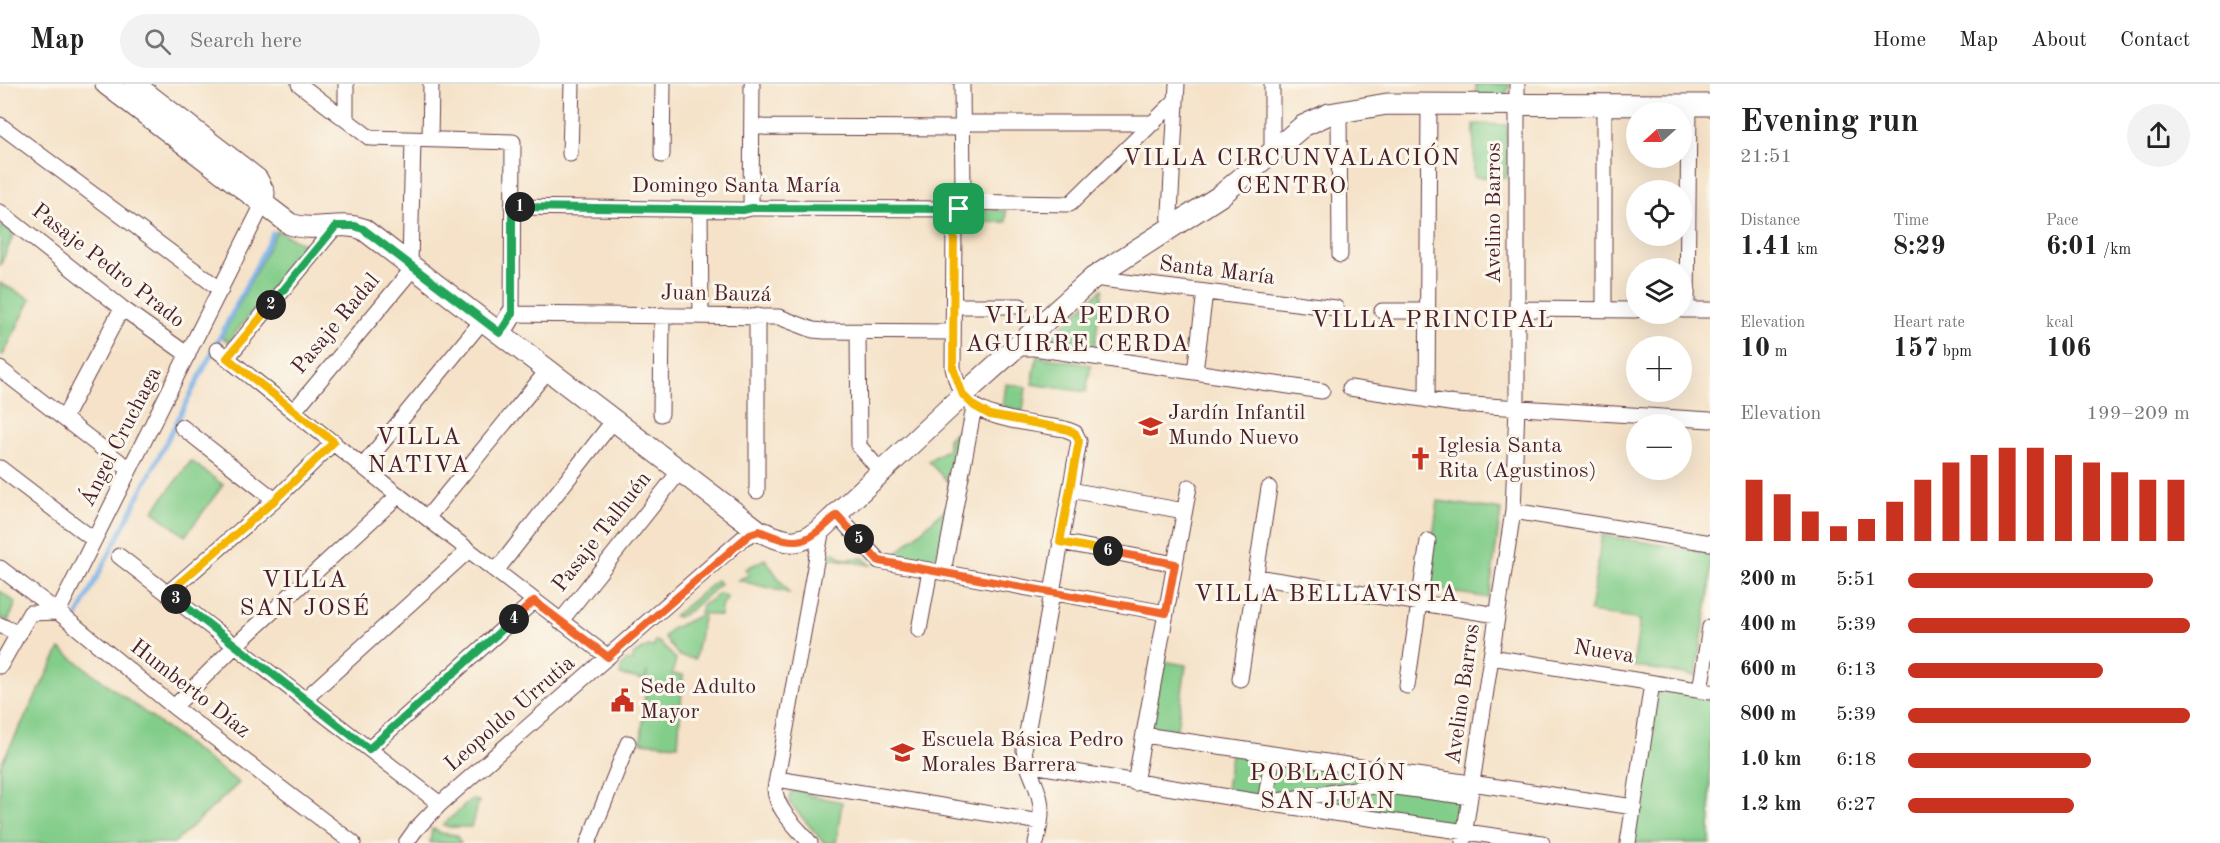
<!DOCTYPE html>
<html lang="en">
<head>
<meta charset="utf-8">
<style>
  body { margin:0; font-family:"Old Standard TT",serif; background:#f2f2f2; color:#222; height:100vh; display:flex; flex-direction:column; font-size:22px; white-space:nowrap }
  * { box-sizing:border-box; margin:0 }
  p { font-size:20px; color:#767676 }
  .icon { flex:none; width:33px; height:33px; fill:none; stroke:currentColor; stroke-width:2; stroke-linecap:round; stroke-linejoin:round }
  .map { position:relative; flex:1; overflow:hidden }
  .drawer { display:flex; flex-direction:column; background:#fff; width:510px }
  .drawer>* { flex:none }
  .needle { width:39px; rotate:249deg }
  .fabs { position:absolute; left:1626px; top:18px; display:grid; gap:12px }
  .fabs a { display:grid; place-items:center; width:66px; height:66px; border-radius:50%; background:#fff; box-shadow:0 6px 24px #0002; font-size:30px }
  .pin { position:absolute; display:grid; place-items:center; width:51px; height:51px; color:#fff; margin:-26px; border-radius:12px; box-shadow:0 3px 9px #0006 }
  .km { position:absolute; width:30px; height:30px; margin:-15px; border-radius:50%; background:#222; color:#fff; font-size:16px; line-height:30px; text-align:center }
  .round { display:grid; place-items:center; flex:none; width:63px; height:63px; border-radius:32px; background:#f2f2f2 }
  .head { display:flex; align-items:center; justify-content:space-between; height:102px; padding:0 30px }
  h1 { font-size:33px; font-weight:700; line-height:45px }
  .metrics { display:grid; grid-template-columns:repeat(3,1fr); gap:9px; height:102px; padding:6px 30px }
  .metrics div { display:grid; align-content:center }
  .metrics b { font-size:26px; font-weight:700 }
  .metrics small { font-size:16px; font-weight:400 }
  .metrics p { font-size:16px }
  .chart { height:168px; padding:12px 30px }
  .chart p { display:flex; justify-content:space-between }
  .chart svg { width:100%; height:108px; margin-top:6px; stroke:#c8321e; stroke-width:6 }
  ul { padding:0 30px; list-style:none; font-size:20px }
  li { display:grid; grid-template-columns:96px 72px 1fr; align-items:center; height:45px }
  li i { height:15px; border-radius:8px; background:#c8321e }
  header { display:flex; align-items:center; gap:36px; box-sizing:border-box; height:84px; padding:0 30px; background:#fff; border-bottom:2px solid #e0e0e0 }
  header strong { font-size:28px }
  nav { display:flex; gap:33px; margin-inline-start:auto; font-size:21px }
  .search { width:420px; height:54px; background:#f2f2f2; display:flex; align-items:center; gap:15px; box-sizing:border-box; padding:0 21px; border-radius:33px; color:#767676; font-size:22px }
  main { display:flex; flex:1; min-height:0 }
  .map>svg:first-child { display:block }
  .green { fill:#83cd8a; stroke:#66765a; stroke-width:1.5 }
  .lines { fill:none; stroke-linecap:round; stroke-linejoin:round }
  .stream { stroke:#77b0e7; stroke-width:4.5 }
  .street-casing { stroke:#643c43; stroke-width:17 }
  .secondary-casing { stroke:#643c43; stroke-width:23 }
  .street { stroke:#fff; stroke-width:15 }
  .secondary { stroke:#fff; stroke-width:21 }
  .split-1-casing { stroke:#fff; stroke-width:12 }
  .split-2-casing { stroke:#fff; stroke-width:12 }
  .split-3-casing { stroke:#fff; stroke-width:12 }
  .split-4-casing { stroke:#fff; stroke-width:12 }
  .split-5-casing { stroke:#fff; stroke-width:12 }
  .split-6-casing { stroke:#fff; stroke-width:12 }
  .split-7-casing { stroke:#fff; stroke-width:12 }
  .split-1 { stroke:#22a559; stroke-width:8 }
  .split-2 { stroke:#22a559; stroke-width:8 }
  .split-3 { stroke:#f5b400; stroke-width:8 }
  .split-4 { stroke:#22a559; stroke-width:8 }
  .split-5 { stroke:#f0652b; stroke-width:8 }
  .split-6 { stroke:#f0652b; stroke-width:8 }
  .split-7 { stroke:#f5b400; stroke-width:8 }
  .labels { text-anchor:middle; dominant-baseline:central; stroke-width:6; stroke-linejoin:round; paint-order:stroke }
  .street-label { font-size:22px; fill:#4a1f2b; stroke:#fbf7ec }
  .poi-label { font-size:22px; fill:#4a1f2b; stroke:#fbf7ec; text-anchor:start }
  .neighbourhood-label { font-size:24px; letter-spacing:1.5px; fill:#4a1f2b; stroke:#fbf7ec }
</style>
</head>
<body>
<header>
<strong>Map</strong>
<div class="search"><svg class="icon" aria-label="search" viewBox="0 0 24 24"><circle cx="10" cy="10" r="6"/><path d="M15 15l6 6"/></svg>Search here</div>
<nav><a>Home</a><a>Map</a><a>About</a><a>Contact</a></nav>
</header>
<main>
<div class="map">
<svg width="1710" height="759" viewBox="0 0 1710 759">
  <rect width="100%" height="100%" fill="#fbf7ec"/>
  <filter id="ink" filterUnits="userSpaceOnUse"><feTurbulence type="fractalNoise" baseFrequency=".0167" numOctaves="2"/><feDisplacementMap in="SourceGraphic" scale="12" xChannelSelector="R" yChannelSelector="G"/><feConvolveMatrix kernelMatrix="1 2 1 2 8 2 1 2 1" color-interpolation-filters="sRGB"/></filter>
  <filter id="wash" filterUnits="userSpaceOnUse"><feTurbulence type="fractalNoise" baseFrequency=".008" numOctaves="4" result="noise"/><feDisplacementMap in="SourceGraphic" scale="24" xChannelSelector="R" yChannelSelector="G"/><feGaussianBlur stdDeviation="1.35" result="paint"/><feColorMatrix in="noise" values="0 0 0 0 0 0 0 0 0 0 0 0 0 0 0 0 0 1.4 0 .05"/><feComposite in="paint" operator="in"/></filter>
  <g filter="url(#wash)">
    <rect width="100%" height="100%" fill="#f5e2c8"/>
    <path class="green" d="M1476,0h34c-4,18 -20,14 -34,14z
      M1474,40l33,1v53l-33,-1z
      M967,126h39v12h-45z
      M0,139l14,11 -14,32z
      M277,147l29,14 -78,97 -6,-5z
      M0,199l31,16 -28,56 -3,-1z
      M1102,205l-8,62 -51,-7z
      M1037,272l54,9 -5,27 -54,-8z
      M1006,300l20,3 -3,24 -20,-4z
      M959,344l7,2 -12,59 -26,-28 20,-12v-10z
      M191,377l32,24 -38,51 -32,-25z
      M1438,417l63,9 -12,88 -63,-10z
      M952,419l-12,65 -50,-9z
      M1602,451l108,18v34l-14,89 -63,-10 7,-46 -50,-8z
      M835,468l8,7 20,-1 8,7 -42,-7z
      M765,475l24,34 -51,-13 11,-5 -4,-6z
      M717,496l3,4 -28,25 -13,8 -5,-1z
      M0,507l16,12 -8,18 -8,-4z
      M719,510l8,2 -1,5 -4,2 -2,13 -16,-3 -9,46 -16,-3 -15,-19 7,-8 28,-13 3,-10z
      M655,557l4,1 17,17 -4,15 11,1 -5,70 -37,-3 6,-71 -2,9 -25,-5 1,-9 6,-6 6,1v-6l15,-9 6,1z
      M60,565l179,134 -65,60h-174v-77z
      M1162,577l24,4 -10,70 -27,-4z
      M1660,607l50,5v147h-78l26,-151z
      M1232,664l240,36 -7,48 -240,-35z
      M796,706l10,2 2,3 34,7 -6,41h-12l-35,-41 1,-9z
      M471,716l8,1 -8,26h-22l-6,-2z
      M432,745l5,1 3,3 16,2 5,8h-31z"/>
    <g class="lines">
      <path class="stream" d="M77,533l196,-384"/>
    </g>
  </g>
  <g filter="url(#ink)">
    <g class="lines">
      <defs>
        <path id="street" d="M299,0l71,54 143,4 -1,172 267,3 34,13 11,1 129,1
          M346,0v36
          M962,0l1,109 -9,28 -1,147c2,8 4,18 9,26 15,26 75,30 103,35l10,4 4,8 -55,309c2,18 13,33 16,50 3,14 -1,29 -4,43
          M1339,27l1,144
          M962,39h192
          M0,41l221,165
          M752,43l211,1
          M430,56l1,-56
          M1272,68v-68
          M570,70l2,-70
          M662,71l1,-71
          M961,118l109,2 106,-104
          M512,123l231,3 8,-2 208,1
          M751,124l1,-124
          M700,126l1,106
          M0,128l122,96 66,47
          M1169,147l8,-147
          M410,180l3,-124
          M1093,194l243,30
          M954,222h66
          M1516,225l120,1
          M1604,226v-205
          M1682,226h28
          M1687,226l2,-205
          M1382,227h45
          M858,248l1,114 23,27
          M1016,264h18l288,43
          M217,266l210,168 181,139
          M227,274l109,-132
          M0,285l129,100
          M1195,288l10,-80
          M1350,304l106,16 254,16
          M1427,316l2,-296
          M294,327l120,-144
          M661,330l1,-99
          M64,334l58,-110
          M182,343l93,73
          M363,382l120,-146
          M0,384l94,72
          M1070,406l114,21
          M757,407v-175
          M1513,427l197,32
          M837,431l42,46 287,52
          M427,434l121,-148
          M1060,458l115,22
          M119,472l321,248
          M0,484l63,48 111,91 179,136
          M496,487l118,-151
          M943,488l31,-165
          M1256,493l241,38
          M168,509l107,-93 59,-58
          M560,538l120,-151
          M0,541l19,9
          M919,546l11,-60
          M1491,573l219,35
          M0,582l30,-53 28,-1 205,-408
          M1240,595l29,-191
          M1407,602l21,-145
          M1700,607l10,-64
          M305,615l164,-149
          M174,623l62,-62 163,-150
          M1144,651l490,72
          M369,665l165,-148
          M1273,670l-8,49 277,40
          M1026,680l239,39 115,-18 90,12
          M777,695l263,43
          M1135,699l54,-296
          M406,759l10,-14 24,-25 303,-266 16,-7
          M588,759l40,-100
          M810,759c-13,-16 -34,-33 -35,-54l47,-261
          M1463,759l50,-332 4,-105v-322
          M1628,759l24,-160"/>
        <path id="secondary" d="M106,0l184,140c26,9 49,-4 73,5l396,302c27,11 38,17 63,-3l141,-133 130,-117 127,-82 83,-70 26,-12 58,-10 323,1
          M134,0l123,95 7,14 -1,11
          M500,249l12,-19"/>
      </defs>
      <use href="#street" class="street-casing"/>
      <use href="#secondary" class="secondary-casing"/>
      <use href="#street" class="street"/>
      <use href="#secondary" class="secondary"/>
    </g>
  </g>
  <g class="lines" filter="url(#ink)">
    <defs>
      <path id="split-1" d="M520,123l223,3 9,-2 207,1"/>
      <path id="split-2" d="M271,221l65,-79h19l8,3 137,104 12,-19v-107h8"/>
      <path id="split-3" d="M176,515l-8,-6 107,-93 59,-58 -107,-84 44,-53"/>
      <path id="split-4" d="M176,515l193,150 145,-130"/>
      <path id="split-5" d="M514,535l20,-18 74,56 142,-123 9,-3c41,17 46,13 78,-16l22,24"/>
      <path id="split-6" d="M859,455l20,22 287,52 9,-49 -67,-13"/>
      <path id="split-7" d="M959,125l-5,12 -1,147 10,27 11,11 16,9 75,14 10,4 4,8 -19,101 48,9"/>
    </defs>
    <use href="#split-1" class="split-1-casing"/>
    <use href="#split-2" class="split-2-casing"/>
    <use href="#split-3" class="split-3-casing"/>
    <use href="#split-4" class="split-4-casing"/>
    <use href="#split-5" class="split-5-casing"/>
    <use href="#split-6" class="split-6-casing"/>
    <use href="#split-7" class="split-7-casing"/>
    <use href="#split-1" class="split-1"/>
    <use href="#split-2" class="split-2"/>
    <use href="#split-3" class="split-3"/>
    <use href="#split-4" class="split-4"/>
    <use href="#split-5" class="split-5"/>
    <use href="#split-6" class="split-6"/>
    <use href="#split-7" class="split-7"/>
  </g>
  <defs>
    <symbol id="school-bare" viewBox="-9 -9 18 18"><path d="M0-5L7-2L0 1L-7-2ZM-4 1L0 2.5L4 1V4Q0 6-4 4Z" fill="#c8321e" stroke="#fbf7ec" stroke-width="2.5" paint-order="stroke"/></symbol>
    <symbol id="church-bare" viewBox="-9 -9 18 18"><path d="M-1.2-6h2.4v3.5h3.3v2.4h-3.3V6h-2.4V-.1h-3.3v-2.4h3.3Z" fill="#c8321e" stroke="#fbf7ec" stroke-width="2.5" paint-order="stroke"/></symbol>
    <symbol id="civic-bare" viewBox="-9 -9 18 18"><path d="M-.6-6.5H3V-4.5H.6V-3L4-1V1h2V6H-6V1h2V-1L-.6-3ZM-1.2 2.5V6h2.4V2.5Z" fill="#c8321e" stroke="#fbf7ec" stroke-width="2.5" paint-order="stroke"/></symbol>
  </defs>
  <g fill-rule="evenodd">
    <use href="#school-bare" x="1134" y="326" width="33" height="33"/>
    <use href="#church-bare" x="1404" y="358" width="33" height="33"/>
    <use href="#civic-bare" x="606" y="600" width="33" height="33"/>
    <use href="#school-bare" x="886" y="652" width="33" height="33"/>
  </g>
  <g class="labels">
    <g class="street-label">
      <text x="736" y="102">Domingo Santa María</text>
      <text transform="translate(1494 129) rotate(-90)">Avelino Barros</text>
      <text transform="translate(108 182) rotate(38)">Pasaje Pedro Prado</text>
      <text transform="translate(1217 187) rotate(7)">Santa María</text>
      <text transform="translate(716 210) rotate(1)">Juan Bauzá</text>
      <text transform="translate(336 240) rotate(-50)">Pasaje Radal</text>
      <text transform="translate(121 353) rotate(-63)">Ángel Cruchaga</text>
      <text transform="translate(602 448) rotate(-52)">Pasaje Talhuén</text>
      <text transform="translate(1604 568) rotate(9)">Nueva</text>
      <text transform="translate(190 605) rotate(38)">Humberto Díaz</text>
      <text transform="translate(1463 610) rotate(-82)">Avelino Barros</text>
      <text transform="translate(510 630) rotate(-41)">Leopoldo Urrutia</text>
    </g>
    <g class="poi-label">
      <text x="1168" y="329">Jardín Infantil<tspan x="1168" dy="25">Mundo Nuevo</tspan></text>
      <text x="1438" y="362">Iglesia Santa<tspan x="1438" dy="25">Rita (Agustinos)</tspan></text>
      <text x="640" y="603">Sede Adulto<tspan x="640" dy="25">Mayor</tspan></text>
      <text x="921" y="656">Escuela Básica Pedro<tspan x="921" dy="25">Morales Barrera</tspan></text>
    </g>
    <g class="neighbourhood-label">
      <text x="1292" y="75">VILLA CIRCUNVALACIÓN<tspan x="1292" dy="28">CENTRO</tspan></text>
      <text x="1078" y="233">VILLA PEDRO<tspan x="1078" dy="28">AGUIRRE CERDA</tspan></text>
      <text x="1433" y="237">VILLA PRINCIPAL</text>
      <text x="419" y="354">VILLA<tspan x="419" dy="28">NATIVA</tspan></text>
      <text x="305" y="497">VILLA<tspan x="305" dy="28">SAN JOSÉ</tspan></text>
      <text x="1327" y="511">VILLA BELLAVISTA</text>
      <text x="1328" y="690">POBLACIÓN<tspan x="1328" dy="28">SAN JUAN</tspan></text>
    </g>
  </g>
</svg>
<div class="fabs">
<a><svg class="needle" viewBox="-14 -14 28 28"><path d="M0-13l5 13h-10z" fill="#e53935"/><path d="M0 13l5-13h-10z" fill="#767676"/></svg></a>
<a><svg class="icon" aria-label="locate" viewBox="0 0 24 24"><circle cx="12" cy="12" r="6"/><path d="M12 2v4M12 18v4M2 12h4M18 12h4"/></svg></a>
<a><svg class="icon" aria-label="layers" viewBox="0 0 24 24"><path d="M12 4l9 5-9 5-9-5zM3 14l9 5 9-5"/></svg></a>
<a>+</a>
<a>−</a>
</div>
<div class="pin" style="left:959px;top:125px;background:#1e9e55"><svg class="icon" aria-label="arrive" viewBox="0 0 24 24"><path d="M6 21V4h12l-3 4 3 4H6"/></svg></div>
<b class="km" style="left:520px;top:123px">1</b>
<b class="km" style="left:271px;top:221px">2</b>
<b class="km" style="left:176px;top:515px">3</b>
<b class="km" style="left:514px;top:535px">4</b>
<b class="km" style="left:859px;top:455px">5</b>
<b class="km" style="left:1108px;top:467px">6</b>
</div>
<section class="drawer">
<div class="head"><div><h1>Evening run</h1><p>21:51</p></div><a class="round"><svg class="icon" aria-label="share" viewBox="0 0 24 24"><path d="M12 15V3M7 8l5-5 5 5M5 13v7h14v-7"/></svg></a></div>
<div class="metrics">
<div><p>Distance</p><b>1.41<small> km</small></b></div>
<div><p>Time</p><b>8:29</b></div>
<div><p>Pace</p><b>6:01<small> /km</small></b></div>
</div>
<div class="metrics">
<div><p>Elevation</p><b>10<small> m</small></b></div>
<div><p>Heart rate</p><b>157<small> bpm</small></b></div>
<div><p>kcal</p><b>106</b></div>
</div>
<div class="chart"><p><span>Elevation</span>199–209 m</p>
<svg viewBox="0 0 160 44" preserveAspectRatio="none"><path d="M5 44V19M15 44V25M25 44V32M35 44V38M45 44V35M55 44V28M65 44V19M75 44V12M85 44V9M95 44V6M105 44V6M115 44V9M125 44V12M135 44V16M145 44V19M155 44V19"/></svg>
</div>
<ul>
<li><b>200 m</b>5:51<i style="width:87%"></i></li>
<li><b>400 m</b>5:39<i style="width:100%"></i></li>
<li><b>600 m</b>6:13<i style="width:69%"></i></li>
<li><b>800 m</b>5:39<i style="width:100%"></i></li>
<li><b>1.0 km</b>6:18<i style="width:65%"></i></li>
<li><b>1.2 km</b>6:27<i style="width:59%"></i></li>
</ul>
</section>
</main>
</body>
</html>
